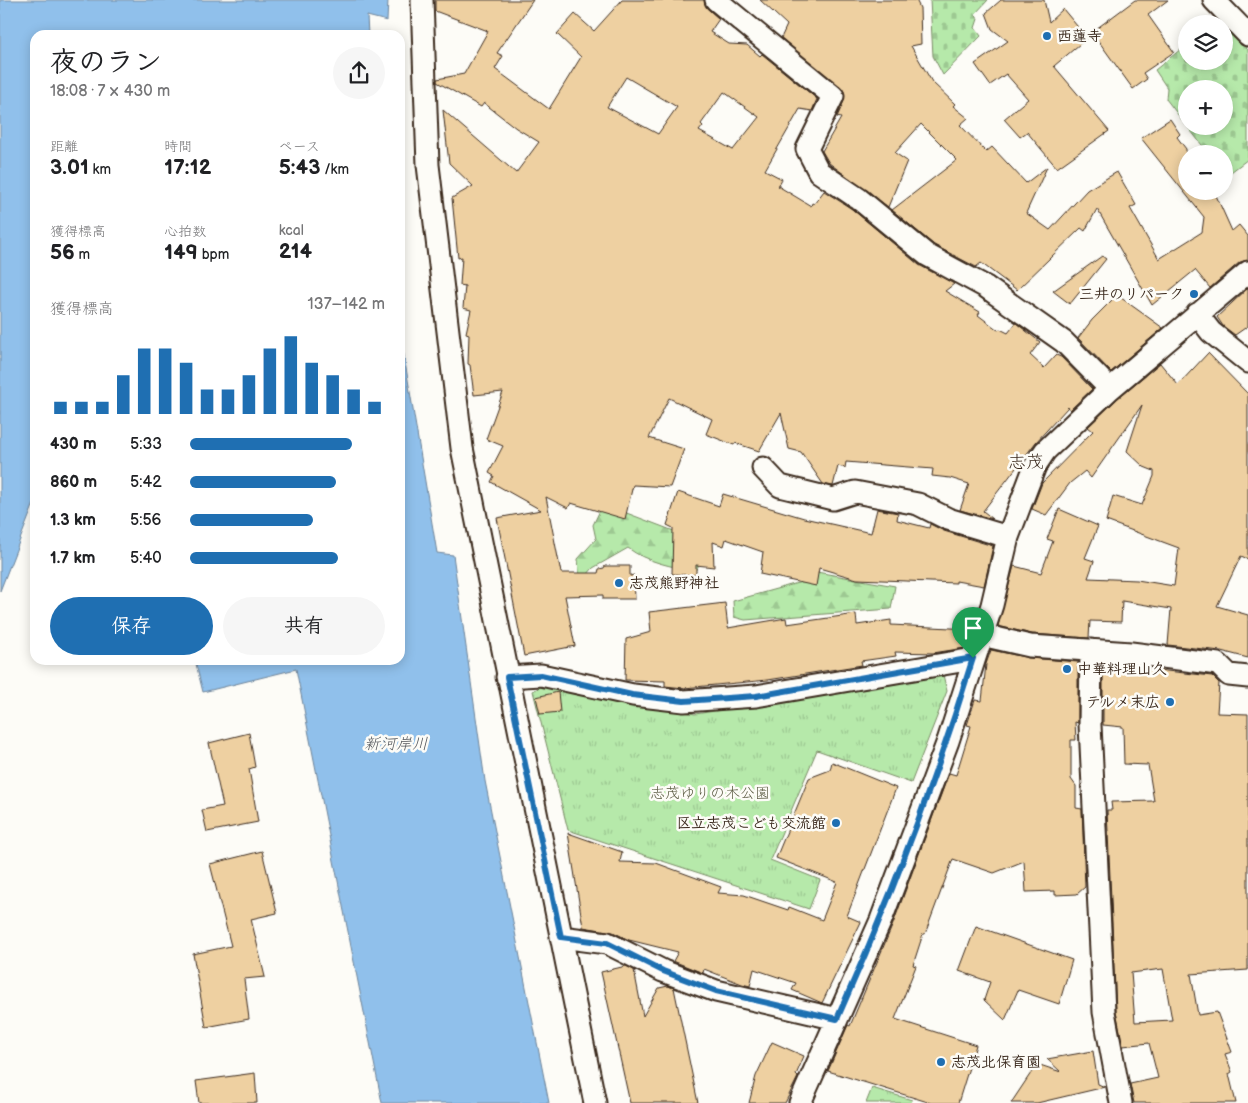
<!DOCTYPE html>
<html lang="ja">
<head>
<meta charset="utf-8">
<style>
  body { margin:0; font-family:"Balsamiq Sans","Klee One",sans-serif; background:#f6f6f6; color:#202124; height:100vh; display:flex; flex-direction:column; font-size:19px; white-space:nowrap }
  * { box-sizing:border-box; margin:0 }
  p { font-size:16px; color:#757577 }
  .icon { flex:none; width:28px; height:28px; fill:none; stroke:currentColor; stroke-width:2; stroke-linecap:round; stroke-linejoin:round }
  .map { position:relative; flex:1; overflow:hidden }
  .panel { position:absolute; left:30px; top:30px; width:375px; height:635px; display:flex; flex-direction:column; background:#fff; border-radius:15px; box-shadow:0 2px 12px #0003 }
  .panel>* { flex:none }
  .controls { position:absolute; left:1178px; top:15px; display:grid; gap:10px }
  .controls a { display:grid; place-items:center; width:55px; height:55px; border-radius:50%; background:#fff; box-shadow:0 2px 12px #0003; font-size:25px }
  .pin { position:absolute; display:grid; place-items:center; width:42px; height:42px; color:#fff; margin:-51px -21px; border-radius:50% 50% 50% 0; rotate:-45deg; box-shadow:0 0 5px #0007 }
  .pin .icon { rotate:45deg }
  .round { display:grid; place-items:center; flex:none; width:52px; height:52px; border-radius:26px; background:#f6f6f6 }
  .summary { display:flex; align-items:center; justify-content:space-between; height:85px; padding:0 20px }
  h1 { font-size:28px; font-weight:700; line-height:38px }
  .figures { display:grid; grid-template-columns:repeat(3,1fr); gap:8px; height:85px; padding:5px 20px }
  .figures div { display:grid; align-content:center }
  .figures b { font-size:21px; font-weight:700 }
  .figures small { font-size:14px; font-weight:400 }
  .figures p { font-size:14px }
  .chart { height:140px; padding:10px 20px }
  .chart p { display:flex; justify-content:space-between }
  .chart svg { width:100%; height:90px; margin-top:5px; stroke:#1f6fb2; stroke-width:6 }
  .primary-button { display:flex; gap:10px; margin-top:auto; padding:10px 20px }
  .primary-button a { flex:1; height:58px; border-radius:30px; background:#1f6fb2; color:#fff; font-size:20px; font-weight:700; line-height:58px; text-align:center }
  .primary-button a+a { background:#f6f6f6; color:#202124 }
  ul { padding:0 20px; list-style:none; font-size:16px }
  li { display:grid; grid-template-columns:80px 60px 1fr; align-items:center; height:38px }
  li i { height:12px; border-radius:6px; background:#1f6fb2 }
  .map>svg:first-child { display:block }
  .grass { fill:url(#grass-tufts); stroke:#788a64 }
  .forest { fill:url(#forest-firs); stroke:#788a64 }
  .cemetery { fill:url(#cemetery-stones); stroke:#788a64 }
  .water { fill:#90c0eb; stroke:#6e8499 }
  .building { fill:#eed0a1; stroke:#3b2a1e; fill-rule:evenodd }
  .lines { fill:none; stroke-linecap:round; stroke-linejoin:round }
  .minor-casing { stroke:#3b2a1e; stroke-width:25 }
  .minor { stroke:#fdfcf7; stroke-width:21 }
  .route-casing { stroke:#fff; stroke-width:10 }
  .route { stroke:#1f6fb2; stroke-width:6 }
  .poi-dot { fill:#1f6fb2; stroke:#fdfcf7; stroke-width:2 }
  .labels { text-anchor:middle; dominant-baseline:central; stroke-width:5; stroke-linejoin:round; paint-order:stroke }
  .poi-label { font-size:15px; font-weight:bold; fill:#3b2a1e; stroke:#fdfcf7; text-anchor:start }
  .park-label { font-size:15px; fill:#5a5a41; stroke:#fdfcf7 }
  .water-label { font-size:16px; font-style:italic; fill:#54575c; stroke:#fdfcf7 }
  .quarter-label { font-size:18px; fill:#3b2a1e; stroke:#fdfcf7 }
</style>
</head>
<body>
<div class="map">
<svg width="1248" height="1103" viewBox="0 0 1248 1103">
  <defs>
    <pattern id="grass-tufts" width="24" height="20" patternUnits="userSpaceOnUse" patternTransform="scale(1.25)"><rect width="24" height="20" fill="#b6e9aa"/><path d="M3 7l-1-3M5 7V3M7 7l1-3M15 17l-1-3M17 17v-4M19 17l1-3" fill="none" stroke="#9dc892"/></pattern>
    <pattern id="forest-firs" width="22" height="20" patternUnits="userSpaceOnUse" patternTransform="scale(1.25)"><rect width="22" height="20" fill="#b6e9aa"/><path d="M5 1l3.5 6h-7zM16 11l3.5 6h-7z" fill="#9dc892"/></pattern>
    <pattern id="cemetery-stones" width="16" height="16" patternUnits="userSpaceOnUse" patternTransform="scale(1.25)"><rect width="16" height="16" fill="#b6e9aa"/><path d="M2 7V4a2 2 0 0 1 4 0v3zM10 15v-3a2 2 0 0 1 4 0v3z" fill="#9dc892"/></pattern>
  </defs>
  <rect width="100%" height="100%" fill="#fdfcf7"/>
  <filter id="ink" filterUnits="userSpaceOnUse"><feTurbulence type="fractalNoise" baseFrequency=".02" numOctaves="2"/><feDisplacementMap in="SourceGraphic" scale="10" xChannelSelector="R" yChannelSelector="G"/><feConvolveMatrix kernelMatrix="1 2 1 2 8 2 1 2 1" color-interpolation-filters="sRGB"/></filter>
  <g filter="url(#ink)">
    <path class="grass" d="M942,671l5,20 -36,92 -94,-33 -47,110 50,20 -11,29 -241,-79 -35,-139 9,-5 153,28 200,-30z
      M872,1088l40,12 -1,3h-45z"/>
    <path class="forest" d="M603,504l97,37 8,10 -13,20c-22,-4 -49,-9 -67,-23l-35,20 -13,15 -2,-24 18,-20 -3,-14z
      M811,571l84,15 -4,23 -146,11 -11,-3 -1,-16 72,-20z"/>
    <path class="cemetery" d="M930,0h58l-13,14 3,5 -3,9 6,8 -38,39 -10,-19z
      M1224,24l24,26v109l-21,16 -3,-4v-17h-15l-22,-28h37v-37h-38v36l-20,-26 1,-11 -12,-18 31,-25v16h38z"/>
    <path class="water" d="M0,0h388l-1,21 -20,-5 1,19h-333v466l-35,90z
      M400,332l37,221 16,2 32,226 64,322h-167l-86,-434 -93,23 -8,-32h205z"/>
    <path class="building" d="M435,0h98l-36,53 6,3 -8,13 54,40 32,-52 -24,-23 18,-20 19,17 28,-31h82l4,9 11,10 -9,13 19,12 18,1 13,11 2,-2 55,45 -5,12 -12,-2 -35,61 17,9 -4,7 33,20 1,-3 2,1 10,-13 28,18 67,56 35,19 -9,7 35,21 -2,3 20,15 2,-1 8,4 8,-10 24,19 -10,13 14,13 12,-13 5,2 31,32 -22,21 -2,-3 -32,35 -53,69 10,8 -33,-9 9,-26 -19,-6 -18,-2 1,-7 -87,-7 -1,6 -7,-2 -5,20 -10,-2 -22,-32 -12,-3 -8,-36 -22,38 -24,-8 -1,2 -28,-11 6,-15 -43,-21 -20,40 35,11 -14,38 -37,-2 -8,34 -54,-16 -3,5 -22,-11 15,76h37l1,-4 5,-1 1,-2h25v10l4,-1 1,24h-32v-4l-38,1 10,50 -51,10 -27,-138 44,-8 -50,-28 3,-6 -5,-3 14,-27 -17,-7 17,-47 -29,3 -4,-30 -2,-1 1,-30 -3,-1 5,-23 -8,-2 2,-22 -5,-1 2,-28 -4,1 -6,-60 21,-12 -24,-23 -6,-53 73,63 23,-31 -23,-14 -32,-25 -3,4 -44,-25v-3l27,-5 24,-43 -53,-20zM626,77l51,30 -19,27 -51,-27zM724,92l35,25 -26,33 -34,-19 4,-5 -2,-2z
      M760,0h156l4,8 1,36 -10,2 21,36 23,22 -2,2 15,12 -8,7 26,27 6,-5 34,36 21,-16 -21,46 24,17 37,-40 30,-18 19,33 -6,3 29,51 43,-27 2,-15 -63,-79 29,-19 10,15 -3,3 9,12v42h28l18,40 7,-6 9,11v24l-8,2 -30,26 -15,-18 -43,35 -55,-96 -12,22 -4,-3 -64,62 -36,-27 -5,4 -42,-22 -42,-35 65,-50 -36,-36 -26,29 12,8 -19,46 -59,-44 -7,-12 19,-33 -4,-1 7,-16v-10l-63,-53 6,-13z
      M1001,0h43l5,22 14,-13 24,29 -33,28 55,65 -52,37 -30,-36 -7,5 -16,-18 24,-20 -22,-25 -16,11 -15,-21 33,-23 -16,-12 -6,-16z
      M1135,0h33l-20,15 26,37 -31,21 4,6 -14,10 -41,-57z
      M1102,256l4,3 -36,45 -17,-13z
      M1248,288v38l-13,9 -12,-9 -6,-9z
      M1117,295l46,33 -52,44 -33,-34 14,-18z
      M1208,353l40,41v165l-7,-3 -24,50 31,9v43l-27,-7 -53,-6 3,-36 -49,-8 -1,21 -31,-1 -1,17 -57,-4 -34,-8 16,-60 27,7 12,-32 -6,-2 12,-30 39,17 -13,32 9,3 -6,17 49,2 37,6 5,-38 -73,-27 7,-25 29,9 12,-29v-5l-10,-4 -17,-16 15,-46 -51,73 -6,-7 -15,12 -24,32 -14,-6 10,-26 51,-52 -5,-4 30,-29 42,-35 18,22z
      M678,492l41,14 4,-12 81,24 67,15 6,-24 21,4 -1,7 32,8 1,-4 14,7 49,15 -9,40 -28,-5v2l-99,-4 -38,-11 -3,18 -56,-12 3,-22 -37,-13 -2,7 -11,-4 1,25 -18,-2v10l-24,-1 1,-46 -6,-3z
      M725,603l3,25 58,-10 1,6 69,-10 1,11 34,-5v5l80,4 -6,19 -32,5 -38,-1 1,4 -35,5 1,4 -94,15 -84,8 -19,-2v-5l-40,-1 1,-41 25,-7 -2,-20z
      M991,650l38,8 49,4v61l-3,-1 1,18h-5v39l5,7v22l6,1 3,78 -8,7 -22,1v-4l-29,1 -2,-31 -30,12 -41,-14 -28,75h-2l-10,31 3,1 -21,53 81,26 -18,58h-27l-103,-32 20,-46 2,1 43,-102 56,-151 7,2 15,-49 -4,-1 8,-25 7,1 4,-37z
      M1103,664l109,12 7,7 -2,30 31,1v256l-57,4 7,41 19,-3 15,40 -7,2 7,18 -3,2 7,29h-102l-4,-19 28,-6 -9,-35 -26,3 -7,-35 -9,-201h5l-1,-8 43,-1 -6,-36 -24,-1 -1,-37 -20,-2zM1163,969l9,51 -37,2 -4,-49z
      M558,692l2,20 -20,2 -4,-17z
      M249,733l6,34 -6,2 9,53 -51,10 -5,-22 21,-4 -14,-63z
      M832,762l64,26 -49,128 14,6 -39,81 -30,-13 4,-7 -42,-14 -4,17 -8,-2 -38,-15 -1,4 -30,-12 5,-9 -49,-12 -16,-8 -30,-5 -15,-94 54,19 -2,10 36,1 65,24 -3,6 26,2 44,15 1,-3 33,13 15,-38 -61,-24 33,-80 21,-8z
      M262,851l15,62 -26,6 14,58 -21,2 5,40 -43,8 -13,-73 38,-8 -21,-82z
      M976,926l96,34 -13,44 -41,-14 -13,30 -21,-20 6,-18 -31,-11z
      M626,966l8,4 9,46 16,-28 9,-2 6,2 24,115h-68l-29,-131z
      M772,1042l32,14 -8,19 2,2 -13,26h-36l7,-27z
      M1093,1051l5,33 7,3 -68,16h-26l26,-39 24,8 -14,-13z
      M255,1073l2,30h-58l-3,-22z"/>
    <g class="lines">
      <defs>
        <path id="minor" d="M422,0l6,165 34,283 133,655
          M716,0l117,96 -26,53 12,23 40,27 68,56 59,32 78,55 46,47
          M1214,0l34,35
          M1197,314l14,18 37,30
          M763,468l17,18 53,13 22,-7 63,12 30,15 60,18
          M982,635l48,11 101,7 87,11 11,11 19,2
          M1091,650l-1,75 14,287 17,91
          M507,677l34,-2 92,20 51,6 72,-5 217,-37
          M561,937l46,6 56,28 53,20 121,28
          M800,1103l81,-183 67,-179 44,-136 16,-68 27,-71 10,-15 65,-62 138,-117"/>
      </defs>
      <use href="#minor" class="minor-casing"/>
      <use href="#minor" class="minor"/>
    </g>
  </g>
  <g class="lines" filter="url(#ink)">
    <defs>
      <path id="route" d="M973,658c-38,124 -83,243 -136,361l-121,-28 -53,-20 -56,-28 -46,-6 -54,-260 34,-2 91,20 52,6 72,-5z"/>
    </defs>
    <use href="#route" class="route-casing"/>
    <use href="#route" class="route"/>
  </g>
  <g class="poi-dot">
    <circle cx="1047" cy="36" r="5"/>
    <circle cx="1194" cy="294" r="5"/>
    <circle cx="619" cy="583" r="5"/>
    <circle cx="1067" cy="669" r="5"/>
    <circle cx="1170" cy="702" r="5"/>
    <circle cx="836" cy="823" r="5"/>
    <circle cx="941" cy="1062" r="5"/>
  </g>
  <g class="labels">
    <g class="poi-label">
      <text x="1057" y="36">西蓮寺</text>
      <text x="1184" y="294" text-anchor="end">三井のリパーク</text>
      <text x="629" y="583">志茂熊野神社</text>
      <text x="1077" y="669">中華料理山久</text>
      <text x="1160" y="702" text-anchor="end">テルメ末広</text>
      <text x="826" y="823" text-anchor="end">区立志茂こども交流館</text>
      <text x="951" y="1062">志茂北保育園</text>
    </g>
    <g class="park-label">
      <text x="710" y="793">志茂ゆりの木公園</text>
    </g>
    <g class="water-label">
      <text x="396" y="744">新河岸川</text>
    </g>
    <g class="quarter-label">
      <text x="1026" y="462">志茂</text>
    </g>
  </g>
</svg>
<div class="controls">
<a><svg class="icon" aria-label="layers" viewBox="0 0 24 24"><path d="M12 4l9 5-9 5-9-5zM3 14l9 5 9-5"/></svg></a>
<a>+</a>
<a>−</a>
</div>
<div class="pin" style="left:973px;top:658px;background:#1e9e55"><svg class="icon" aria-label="arrive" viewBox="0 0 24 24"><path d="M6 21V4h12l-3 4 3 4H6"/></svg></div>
<section class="panel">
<div class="summary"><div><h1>夜のラン</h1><p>18:08 · 7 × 430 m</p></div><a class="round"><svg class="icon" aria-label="share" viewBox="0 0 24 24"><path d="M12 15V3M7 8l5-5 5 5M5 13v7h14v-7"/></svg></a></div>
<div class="figures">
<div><p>距離</p><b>3.01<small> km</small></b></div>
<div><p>時間</p><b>17:12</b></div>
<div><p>ペース</p><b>5:43<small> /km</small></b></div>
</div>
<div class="figures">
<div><p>獲得標高</p><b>56<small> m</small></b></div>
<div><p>心拍数</p><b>149<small> bpm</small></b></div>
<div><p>kcal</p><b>214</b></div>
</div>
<div class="chart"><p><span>獲得標高</span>137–142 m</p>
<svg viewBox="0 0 160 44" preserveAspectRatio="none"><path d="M5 44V38M15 44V38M25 44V38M35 44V25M45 44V12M55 44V12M65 44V19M75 44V32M85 44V32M95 44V25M105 44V12M115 44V6M125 44V19M135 44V25M145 44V32M155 44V38"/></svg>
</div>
<ul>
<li><b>430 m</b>5:33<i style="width:83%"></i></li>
<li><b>860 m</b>5:42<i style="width:75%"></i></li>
<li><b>1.3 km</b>5:56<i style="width:63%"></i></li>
<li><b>1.7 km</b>5:40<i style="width:76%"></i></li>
</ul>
<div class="primary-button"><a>保存</a><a>共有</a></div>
</section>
</div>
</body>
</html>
